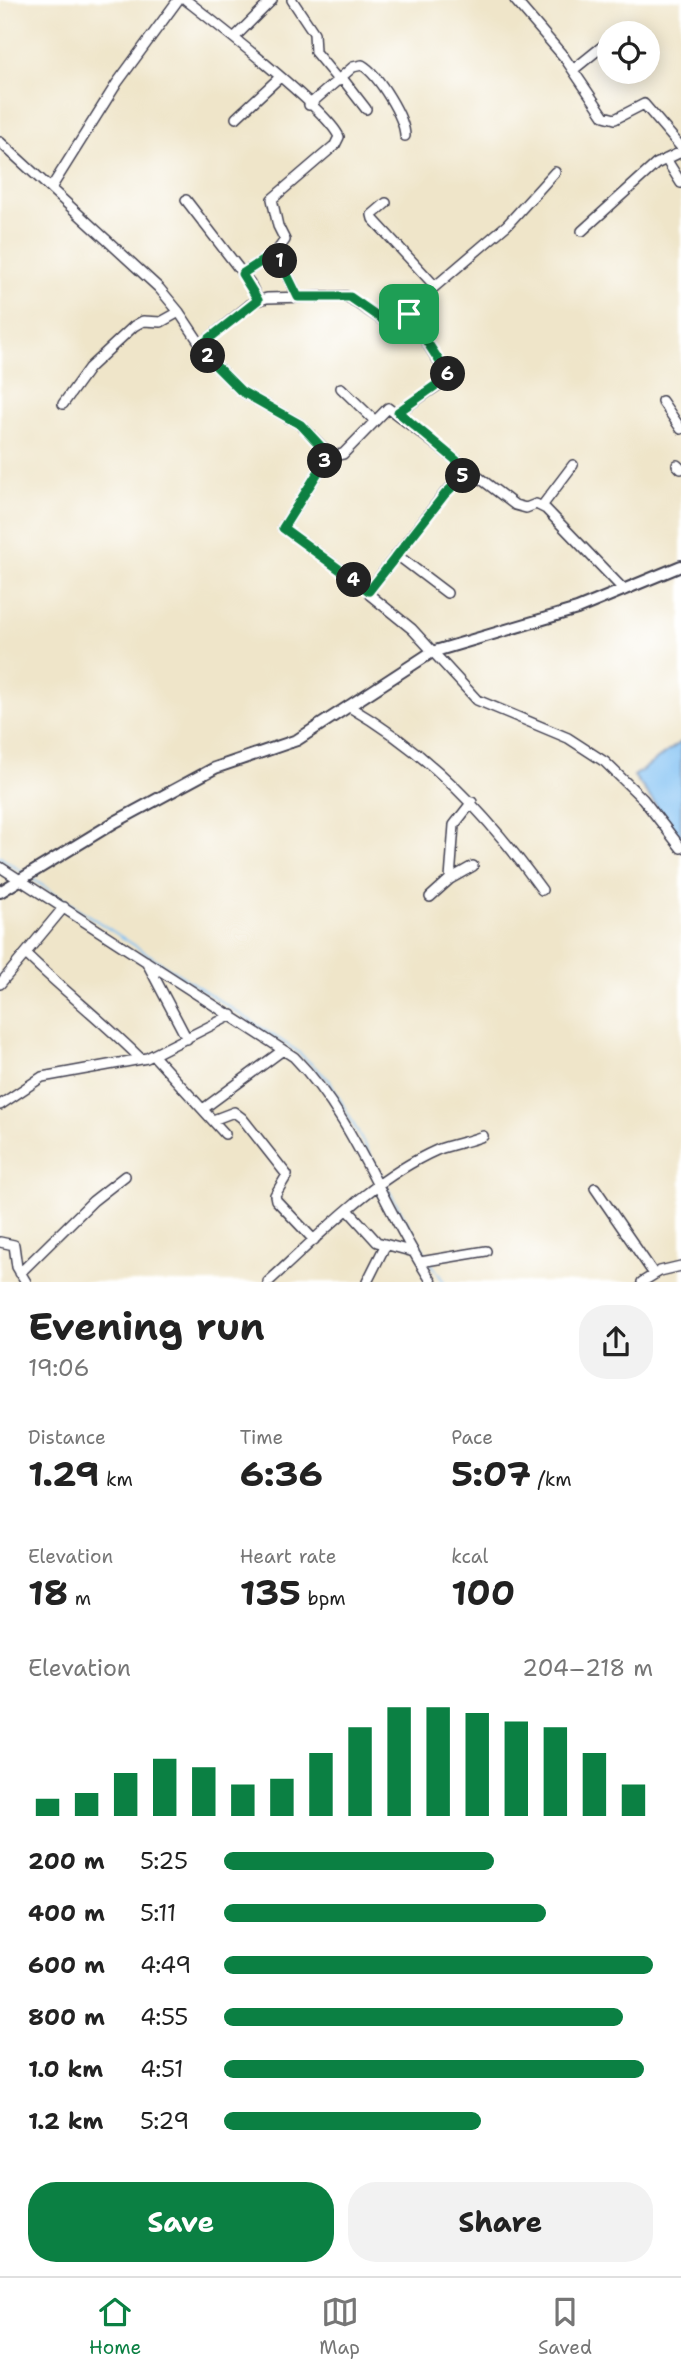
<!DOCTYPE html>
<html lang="en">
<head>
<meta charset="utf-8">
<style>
  body { margin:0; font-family:"Shantell Sans",sans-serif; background:#f2f2f2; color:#222; height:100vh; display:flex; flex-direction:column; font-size:26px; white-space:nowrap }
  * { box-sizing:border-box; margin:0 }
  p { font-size:23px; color:#767676 }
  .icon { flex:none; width:38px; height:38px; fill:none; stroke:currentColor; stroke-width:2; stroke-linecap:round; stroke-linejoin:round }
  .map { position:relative; height:1282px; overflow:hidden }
  .drawer { display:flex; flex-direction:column; background:#fff; flex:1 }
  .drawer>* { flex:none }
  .controls { position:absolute; left:597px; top:21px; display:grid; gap:14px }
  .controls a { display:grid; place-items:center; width:63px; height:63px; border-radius:50%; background:#fff; box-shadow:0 4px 18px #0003; font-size:35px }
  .pin { position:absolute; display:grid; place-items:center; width:60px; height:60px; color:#fff; margin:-30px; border-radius:14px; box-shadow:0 4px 10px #0006 }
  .km { position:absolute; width:35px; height:35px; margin:-18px; border-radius:50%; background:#222; color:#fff; font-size:19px; line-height:35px; text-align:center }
  .round { display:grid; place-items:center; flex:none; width:74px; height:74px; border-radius:28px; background:#f2f2f2 }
  .headline { display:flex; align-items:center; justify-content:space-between; height:119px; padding:0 28px }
  h1 { font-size:38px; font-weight:700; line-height:52px }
  .figures { display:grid; grid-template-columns:repeat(3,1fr); gap:10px; height:119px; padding:7px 28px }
  .figures div { display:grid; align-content:center }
  .figures b { font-size:35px; font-weight:700 }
  .figures small { font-size:19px; font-weight:400 }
  .figures p { font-size:19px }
  .chart { height:196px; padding:14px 28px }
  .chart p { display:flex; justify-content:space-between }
  .chart svg { width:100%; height:126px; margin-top:7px; stroke:#0b8043; stroke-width:6 }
  .primary-button { display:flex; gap:14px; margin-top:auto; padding:14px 28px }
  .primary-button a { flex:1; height:80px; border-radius:28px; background:#0b8043; color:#fff; font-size:28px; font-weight:700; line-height:80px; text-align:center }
  .primary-button a+a { background:#f2f2f2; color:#222 }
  ul { padding:0 28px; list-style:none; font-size:23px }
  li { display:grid; grid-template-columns:112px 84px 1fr; align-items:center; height:52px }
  li i { height:18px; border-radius:9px; background:#0b8043 }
  .tab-bar { display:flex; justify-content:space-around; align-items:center; height:98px; border-top:2px solid #e0e0e0; background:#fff; font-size:19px; color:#767676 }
  .tab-bar a { display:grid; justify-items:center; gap:4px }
  .tab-bar .current { color:#0b8043 }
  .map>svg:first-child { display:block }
  .water { fill:#7ebff3; stroke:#507097; stroke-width:2 }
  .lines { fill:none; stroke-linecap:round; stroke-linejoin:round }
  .stream { stroke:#7ebff3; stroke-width:2 }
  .minor-casing { stroke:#413f50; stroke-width:12 }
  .major-casing { stroke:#413f50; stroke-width:14 }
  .minor { stroke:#fff; stroke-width:9 }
  .major { stroke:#fff; stroke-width:10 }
  .route-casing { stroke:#fff; stroke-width:14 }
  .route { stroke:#0b8043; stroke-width:9 }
</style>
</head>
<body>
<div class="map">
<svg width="681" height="1282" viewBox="0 0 681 1282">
  <rect width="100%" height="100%" fill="#fff"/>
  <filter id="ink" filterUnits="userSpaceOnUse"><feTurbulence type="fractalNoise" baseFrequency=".0143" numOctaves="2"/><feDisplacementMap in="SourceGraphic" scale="14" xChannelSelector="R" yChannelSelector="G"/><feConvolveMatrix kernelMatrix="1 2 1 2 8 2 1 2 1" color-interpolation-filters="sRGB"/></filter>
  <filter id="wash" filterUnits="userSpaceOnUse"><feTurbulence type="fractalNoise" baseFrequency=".00686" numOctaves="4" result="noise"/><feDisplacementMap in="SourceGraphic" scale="28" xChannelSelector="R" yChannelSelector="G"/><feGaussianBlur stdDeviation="1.57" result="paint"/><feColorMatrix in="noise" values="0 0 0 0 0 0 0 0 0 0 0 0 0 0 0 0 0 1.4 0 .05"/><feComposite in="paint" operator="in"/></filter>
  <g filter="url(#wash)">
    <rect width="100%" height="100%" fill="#efe5c9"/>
    <path class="water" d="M681,742v97l-47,-63z"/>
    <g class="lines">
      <path class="stream" d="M0,857l22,15
        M34,880l263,171 33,30 53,98
        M385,1184l43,74
        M431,1263l13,19"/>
    </g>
  </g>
  <g filter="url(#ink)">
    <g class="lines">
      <defs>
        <path id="minor" d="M186,0c28,22 143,111 153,137l-4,8 -63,54 6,27 7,14 -9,12 -34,22
          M292,0l22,33 1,19 24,29
          M515,0l49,57 40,59 11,3 29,-15 37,43
          M618,33l6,-3 6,3
          M234,38l38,-38
          M648,53l1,1
          M573,70l36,-29
          M342,78l24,31
          M309,105l44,-38 9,-2c16,9 43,53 43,71
          M236,118l43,-40
          M0,142l159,146 20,24 34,51 28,28 60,34 30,31 12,-2 45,-46 127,97 11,3 10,-4 10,5 78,81
          M666,159l15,24
          M51,188l66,-105 61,-83
          M186,200l64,83 8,17
          M386,203l-14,12 1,4 61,66
          M582,231l74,-67 25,-12
          M276,252l22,45
          M201,345l52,-43 14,-4 79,-2 47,31 16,-13
          M341,388l33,32
          M662,401l19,28
          M63,404l26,-36 45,-42 9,-5 18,1 18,-10
          M398,412l51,-34 -40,-64 2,-7 96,-82 48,-53
          M329,455l-46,73 87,63
          M677,465l4,4
          M469,471l-24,22 -74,95 -1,7 42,34 65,71 91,38 37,24 38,37 38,49
          M542,506l31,-41
          M397,555l50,38
          M348,706c81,47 140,109 194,184
          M0,867l294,190c62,63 89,152 138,225
          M450,879l4,-54 18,-23
          M430,897l20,-18 23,-13
          M27,955c37,36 77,67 114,104
          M146,961l41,78
          M0,984l64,-77
          M153,1055l72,79
          M0,1105l42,-28 105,-19 85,-43
          M203,1109l80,-59
          M213,1120l21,-8 8,6 45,57 -12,20 1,5 38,40
          M595,1188l59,86
          M348,1210l29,32 37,10
          M0,1242l14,3 3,22 9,15
          M420,1262l66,-11
          M20,1273l73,-72 32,-25
          M268,1282c52,-47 104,-103 169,-132 15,-6 31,-8 46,-14
          M367,1282l18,-36
          M642,1282l18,-11 21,-5"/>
        <path id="major" d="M0,892l115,-70 100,-54 82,-28 135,-88 145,-43 104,-43"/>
      </defs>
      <use href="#minor" class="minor-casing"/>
      <use href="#major" class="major-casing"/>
      <use href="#minor" class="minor"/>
      <use href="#major" class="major"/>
    </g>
  </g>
  <g class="lines" filter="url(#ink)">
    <defs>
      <path id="route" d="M276,252l22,45h52l43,30 16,-13 40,62 -51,36 71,59 -24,23 -76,97 -86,-63 46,-73 -28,-30 -60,-34 -28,-28 -12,-18 57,-45 -16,-26z"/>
    </defs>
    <use href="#route" class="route-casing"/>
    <use href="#route" class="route"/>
  </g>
</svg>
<div class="controls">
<a><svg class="icon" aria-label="locate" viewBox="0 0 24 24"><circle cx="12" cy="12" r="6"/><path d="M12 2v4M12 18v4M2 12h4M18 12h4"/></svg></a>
</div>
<div class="pin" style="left:409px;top:314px;background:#1e9e55"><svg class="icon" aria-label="arrive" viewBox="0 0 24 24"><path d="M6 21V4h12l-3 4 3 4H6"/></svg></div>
<b class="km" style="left:280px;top:261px">1</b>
<b class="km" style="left:208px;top:356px">2</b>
<b class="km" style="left:325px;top:461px">3</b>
<b class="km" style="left:354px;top:580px">4</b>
<b class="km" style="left:463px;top:476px">5</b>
<b class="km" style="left:448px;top:374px">6</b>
</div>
<section class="drawer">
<div class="headline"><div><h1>Evening run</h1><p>19:06</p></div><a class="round"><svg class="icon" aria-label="share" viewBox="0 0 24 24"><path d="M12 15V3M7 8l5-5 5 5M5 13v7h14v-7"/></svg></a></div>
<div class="figures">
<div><p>Distance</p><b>1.29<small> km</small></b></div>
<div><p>Time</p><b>6:36</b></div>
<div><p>Pace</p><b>5:07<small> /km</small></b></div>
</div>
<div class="figures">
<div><p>Elevation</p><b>18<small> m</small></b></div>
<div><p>Heart rate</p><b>135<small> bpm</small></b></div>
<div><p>kcal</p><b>100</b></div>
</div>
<div class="chart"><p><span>Elevation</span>204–218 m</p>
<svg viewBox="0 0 160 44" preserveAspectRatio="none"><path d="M5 44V38M15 44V36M25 44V29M35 44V24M45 44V27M55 44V33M65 44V31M75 44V22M85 44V13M95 44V6M105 44V6M115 44V8M125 44V11M135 44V13M145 44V22M155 44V33"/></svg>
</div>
<ul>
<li><b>200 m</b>5:25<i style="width:63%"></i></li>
<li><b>400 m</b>5:11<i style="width:75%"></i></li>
<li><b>600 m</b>4:49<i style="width:100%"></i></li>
<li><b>800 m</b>4:55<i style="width:93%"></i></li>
<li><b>1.0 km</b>4:51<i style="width:98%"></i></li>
<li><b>1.2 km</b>5:29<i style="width:60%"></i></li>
</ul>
<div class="primary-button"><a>Save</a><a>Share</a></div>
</section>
<nav class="tab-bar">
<a class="current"><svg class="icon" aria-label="home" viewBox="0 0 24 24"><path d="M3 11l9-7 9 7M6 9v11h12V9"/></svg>Home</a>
<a><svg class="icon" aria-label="map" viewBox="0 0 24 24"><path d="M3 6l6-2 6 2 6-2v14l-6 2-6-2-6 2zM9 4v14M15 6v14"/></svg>Map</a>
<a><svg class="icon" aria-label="saved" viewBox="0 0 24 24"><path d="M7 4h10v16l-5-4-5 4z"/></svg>Saved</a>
</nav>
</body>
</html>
